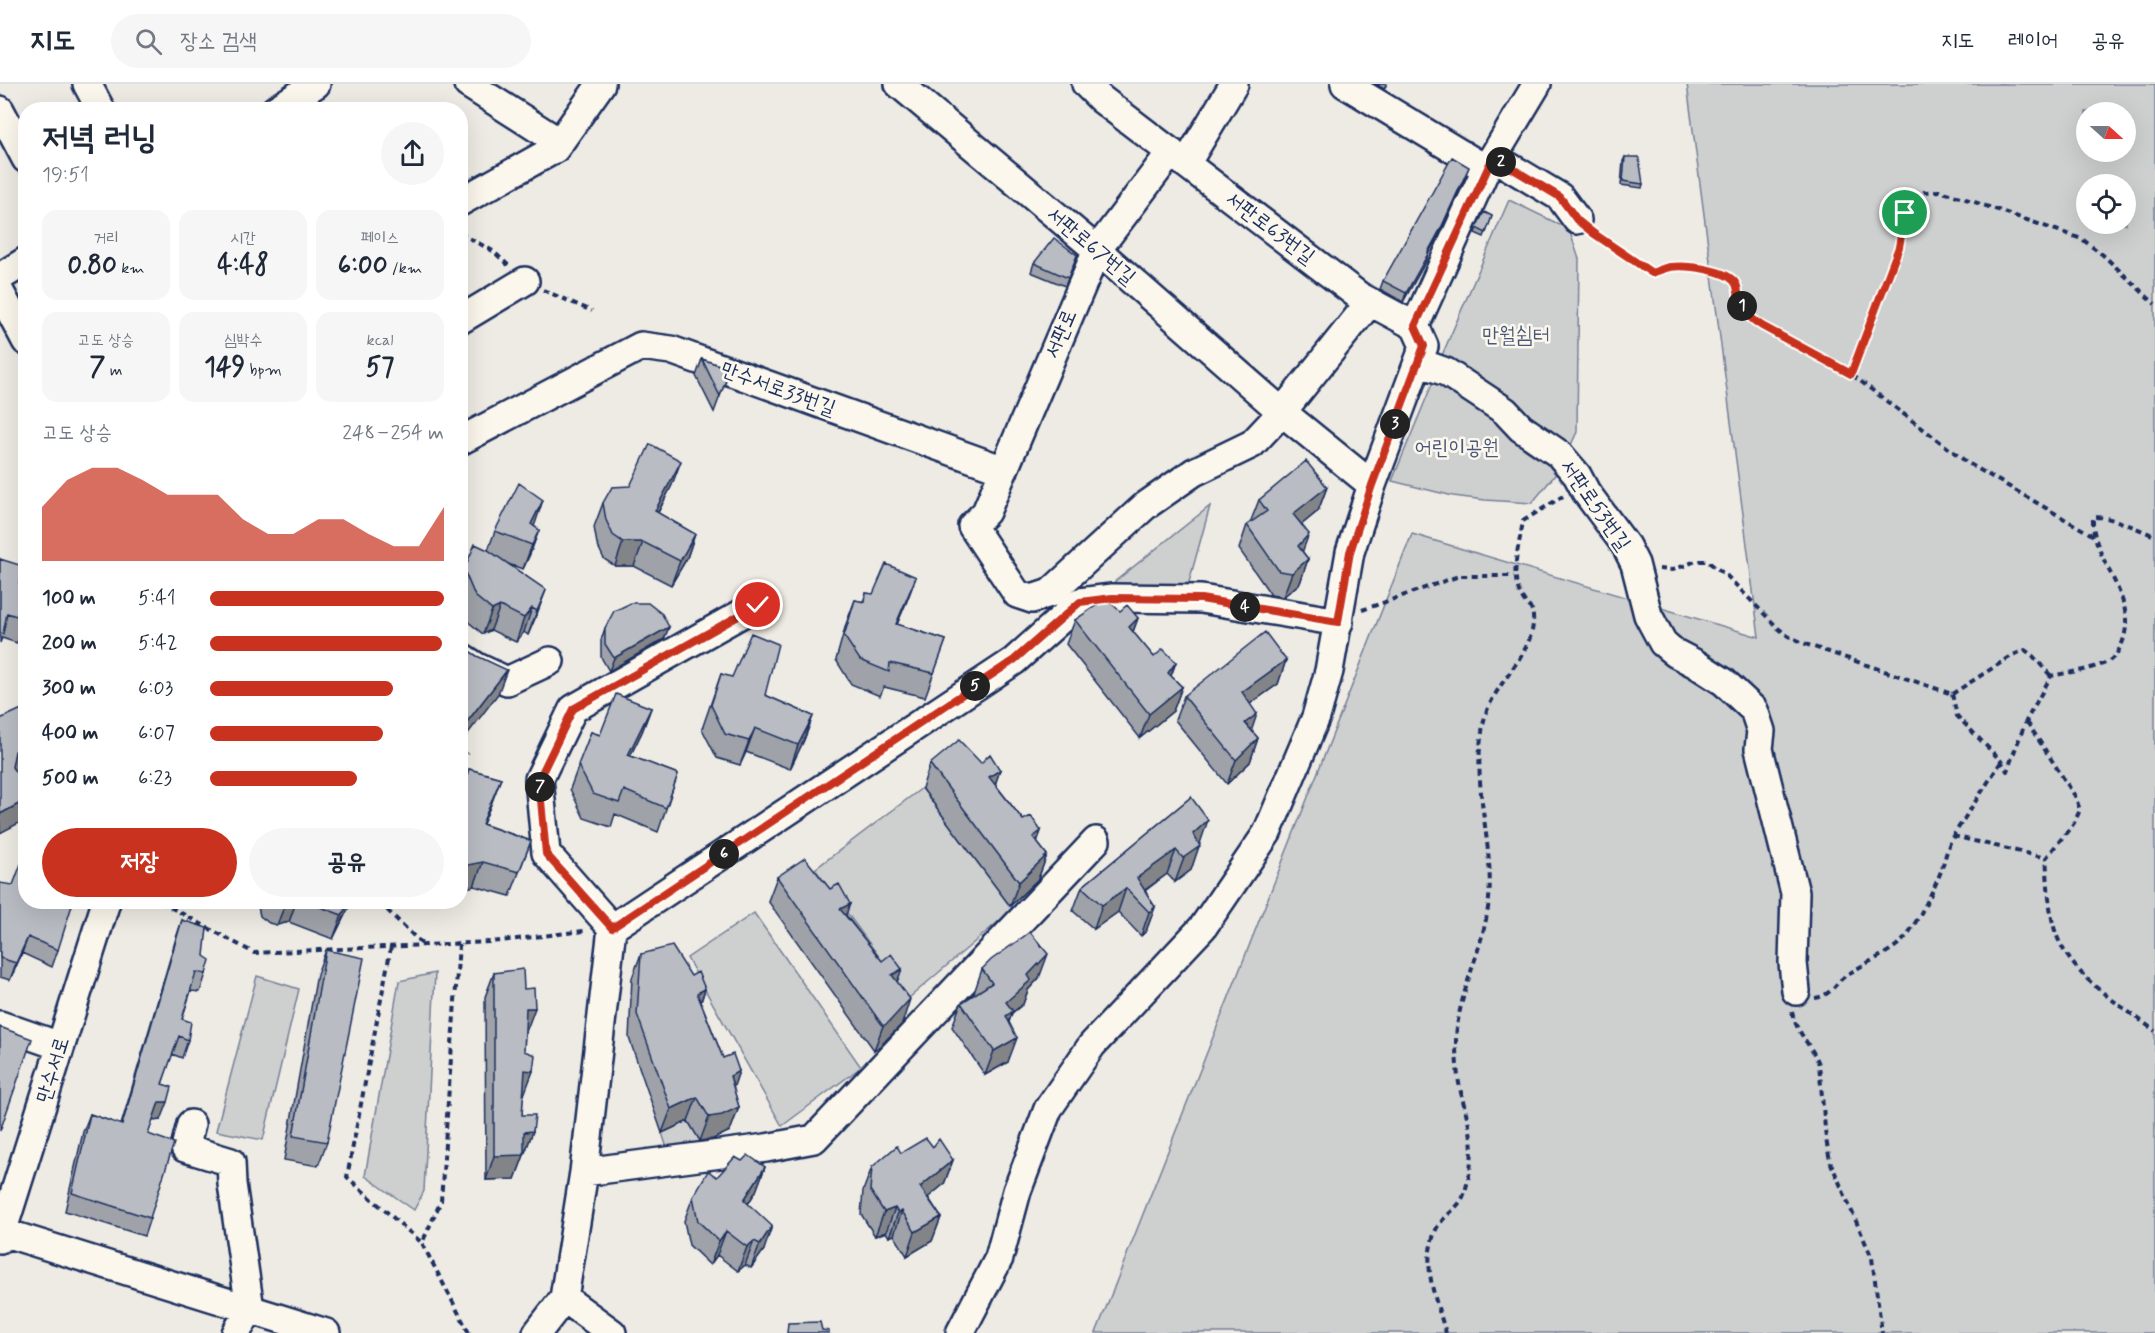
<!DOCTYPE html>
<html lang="ko">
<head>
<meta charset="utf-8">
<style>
  body { margin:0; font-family:Mynerve,"Poor Story",sans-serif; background:#f6f6f7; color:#1f2937; height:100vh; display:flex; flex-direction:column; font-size:22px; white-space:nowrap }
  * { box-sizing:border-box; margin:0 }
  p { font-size:20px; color:#747a83 }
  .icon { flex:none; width:33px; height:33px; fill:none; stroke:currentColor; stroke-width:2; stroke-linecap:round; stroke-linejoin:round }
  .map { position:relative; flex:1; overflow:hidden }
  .sheet { position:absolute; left:18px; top:18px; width:450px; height:807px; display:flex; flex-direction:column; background:#fff; border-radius:24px; box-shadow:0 6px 24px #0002 }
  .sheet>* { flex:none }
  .needle { width:39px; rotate:111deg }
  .fabs { position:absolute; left:2076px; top:18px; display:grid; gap:12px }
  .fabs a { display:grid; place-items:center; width:60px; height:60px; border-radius:50%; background:#fff; box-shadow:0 6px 24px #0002; font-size:30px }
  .pin { position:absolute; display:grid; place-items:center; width:51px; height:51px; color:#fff; margin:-26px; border:3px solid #fff; border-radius:50%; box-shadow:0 2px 6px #0007 }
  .km { position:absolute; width:30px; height:30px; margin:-15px; border-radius:50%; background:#222; color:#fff; font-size:16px; line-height:30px; text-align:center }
  .round { display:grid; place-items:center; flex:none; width:63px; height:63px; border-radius:32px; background:#f6f6f7 }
  .overview { display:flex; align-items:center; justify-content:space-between; height:102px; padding:0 24px }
  h1 { font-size:33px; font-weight:700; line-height:45px }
  .figures { display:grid; grid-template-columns:repeat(3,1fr); gap:9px; height:102px; padding:6px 24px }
  .figures div { display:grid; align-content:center; border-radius:15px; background:#f6f6f7; text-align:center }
  .figures b { font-size:26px; font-weight:700 }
  .figures small { font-size:16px; font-weight:400 }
  .figures p { font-size:16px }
  .chart { height:168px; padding:12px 24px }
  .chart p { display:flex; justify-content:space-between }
  .chart svg { width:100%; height:108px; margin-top:6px; fill:#c8321e; opacity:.7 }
  .button { display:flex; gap:12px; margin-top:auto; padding:12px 24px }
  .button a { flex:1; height:69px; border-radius:36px; background:#c8321e; color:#fff; font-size:24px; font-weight:700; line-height:69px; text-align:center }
  .button a+a { background:#f6f6f7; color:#1f2937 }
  ul { padding:0 24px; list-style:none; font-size:20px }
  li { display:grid; grid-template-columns:96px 72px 1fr; align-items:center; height:45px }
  li i { height:15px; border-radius:8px; background:#c8321e }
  header { display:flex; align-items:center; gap:36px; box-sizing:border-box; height:84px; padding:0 30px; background:#fff; border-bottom:2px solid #e0e1e3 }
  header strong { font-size:28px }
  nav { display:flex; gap:33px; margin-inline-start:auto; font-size:21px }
  .search { width:420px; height:54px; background:#f6f6f7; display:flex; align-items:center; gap:15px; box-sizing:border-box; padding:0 21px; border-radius:33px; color:#747a83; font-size:22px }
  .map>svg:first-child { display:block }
  .green { fill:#cecfcf; stroke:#747f96; stroke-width:1.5; fill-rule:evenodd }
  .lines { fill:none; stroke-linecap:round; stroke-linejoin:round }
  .minor-casing { stroke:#1b2f5e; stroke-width:32 }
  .path { stroke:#1b2f5e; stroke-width:4; stroke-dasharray:6 4.5; stroke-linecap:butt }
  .minor { stroke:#fbf7ec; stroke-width:27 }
  .wall { fill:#9fa2a8; stroke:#1b2f5e; stroke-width:1.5 }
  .shaded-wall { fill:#828488; stroke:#1b2f5e; stroke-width:1.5 }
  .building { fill:#b9bcc3; stroke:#1b2f5e; stroke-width:1.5 }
  .route-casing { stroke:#fff; stroke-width:12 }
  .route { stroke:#c8321e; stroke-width:8 }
  .labels { text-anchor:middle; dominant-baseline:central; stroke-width:5; stroke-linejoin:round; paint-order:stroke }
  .street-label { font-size:21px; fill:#1b2f5e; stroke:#fbf7ec }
  .park-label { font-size:21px; fill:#48577a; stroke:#fbf7ec }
</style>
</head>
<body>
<header>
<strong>지도</strong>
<div class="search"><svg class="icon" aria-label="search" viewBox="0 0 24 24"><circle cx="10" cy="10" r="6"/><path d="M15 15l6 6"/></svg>장소 검색</div>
<nav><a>지도</a><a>레이어</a><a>공유</a></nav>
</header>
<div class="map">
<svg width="2155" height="1249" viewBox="0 0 2155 1249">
  <rect width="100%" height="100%" fill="#eeebe4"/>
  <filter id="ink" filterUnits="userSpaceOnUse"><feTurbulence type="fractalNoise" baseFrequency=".0167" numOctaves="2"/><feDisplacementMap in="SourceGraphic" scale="12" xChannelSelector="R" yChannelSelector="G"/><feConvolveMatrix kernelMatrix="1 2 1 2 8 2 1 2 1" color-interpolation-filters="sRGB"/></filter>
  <g filter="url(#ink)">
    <path class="green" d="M1687,0h468v1249h-1059l316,-799 347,103zM2086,28h40v40h-40zM2086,100h40v40h-40z
      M1509,116l60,29 10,30 -2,173 -7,15 -130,-87z
      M1435,293l61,39 63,54 -27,33 -47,-3 -32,-4 -61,-15z
      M1210,422l-24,87 -78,-6z
      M922,704l91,121 -104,89 -94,-129z
      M754,829l107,154 -79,59 -95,-168z
      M435,889l-11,218 -10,19 -49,-34 34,-195z
      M257,892l42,13 -36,151 -47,-9z
      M688,1037l14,23 -31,16 -9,-27z"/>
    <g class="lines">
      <defs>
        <path id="minor" d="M87,0l14,26
          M468,0l91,58
          M899,0l198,166 185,162 90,73
          M1086,0l15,15 258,197 56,30
          M1345,0l141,85
          M0,26l26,49
          M275,26l41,-26
          M1171,68l-74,98 -111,262 -14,14 45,68 15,5 18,-6 95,-87 49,-34 58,-28 30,-32 88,-110
          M1493,73l67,40 17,23
          M1186,80l48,-80
          M460,118l95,-53 46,-65
          M0,193l26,-16
          M0,208l26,49
          M460,236l65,-39
          M1418,278l28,10 59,39 16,17 38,26 18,21 9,17 40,54 9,18 13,51 15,28 12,10 21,11 28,18 30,28 7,21 -2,18 36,144 -2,70 3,28
          M460,357l181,-95 30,4 333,120
          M460,572l17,11 30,14 43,-20
          M612,844l-66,-75 -7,-74 34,-70 184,-104
          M0,941l60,21
          M191,1040l-6,24 46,14 1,22 18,125 -14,24
          M584,1088l182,-24 48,-9 282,-298
          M2,1148l324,101
          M0,1155l106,-337
          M564,1214l48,35
          M537,1249l27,-35 20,-126 28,-244 402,-267 66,-59 32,-4 89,1 138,23
          M960,1249l39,-75 18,-67 31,-82 44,-64 111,-118 64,-94 49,-116 13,-46 21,-119 22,-67 52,-139 -9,-20 71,-157 51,-85"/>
      </defs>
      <use href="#minor" class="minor-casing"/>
      <path class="path" d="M460,149l33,18 15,14
        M1594,150l58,39 15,-6 16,-1 27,4 19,6 7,7 6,24 6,9 14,10 89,48 117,89 126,73
        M543,206l49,21
        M1851,290l48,-127 6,-34 4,-11 15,-10 15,-1 21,6 122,42 21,16 52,49
        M1659,485l14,1 23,-9h11l20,15 51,52 10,8 20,9 144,49
        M1362,526l97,-34h55
        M1952,610l5,22 44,45 6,10 19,-50 25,-45c18,-4 42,-6 58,-15 6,-4 9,-9 12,-15 21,-48 -30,-84 -28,-128 12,-5 49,13 62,18
        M1952,610l61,-39 12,-5 8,6 18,20
        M2027,638l48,74 5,14 -6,13 -28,35c2,22 2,47 8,69 13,48 63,75 101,104
        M460,677l8,-8
        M1953,752l93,22
        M161,818l93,51 237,-11 93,-11
        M381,818v2l42,41
        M459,860l-18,257 -19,42 47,90
        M391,863l-44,230 75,66
        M1815,914c15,-2 19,-13 29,-21 19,-14 42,-21 59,-37 12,-13 32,-52 38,-69 4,-12 6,-23 12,-35l48,-74
        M1792,928c4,20 20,34 27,52l7,75 4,22 42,97 10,75
        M1446,1249c-10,-33 -25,-67 -11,-101 5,-14 22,-22 28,-35 4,-10 7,-25 8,-36 4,-29 -9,-56 -13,-84 -1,-11 -2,-22 -2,-32 -1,-47 29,-97 33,-146 5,-55 -17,-112 -7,-167 1,-10 4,-21 9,-30 14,-29 49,-58 41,-92 -27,-26 -14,-56 -9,-89l40,-25"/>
      <use href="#minor" class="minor"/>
    </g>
    <path class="wall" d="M1376,0h11l-3,5z
      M1625,73l18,27 -1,4 -21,-3 2,-24z
      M1466,91l-28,61 -9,16 -3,9 -23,41 -23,-13 3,-8z
      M1484,128l8,4 -8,21 -9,-4z
      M1077,171l-12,31 -34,-14 3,-9z
      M702,275l28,10 -16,43 -18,-36z
      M672,401l-14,28 37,21 -8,24 -16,27 -37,-19h-19l-11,-7 -7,-15 -3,-17 9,-24z
      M1327,403l-9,24 -17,14 1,26 6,8 -8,24 -17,14 -12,-2 -32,-46 8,-24 3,-2 9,-23z
      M534,442l5,4 -9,24 -7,15 -15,-5 38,26 -18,45 -4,-3 -8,10 -25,-12 -8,4 -17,-14 -6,-13v-27l4,-10 24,-20 7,-19z
      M0,475l26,28v33l-9,23 -15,-5 -2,5z
      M916,493l-19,47 49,16 -21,57 -41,-10 -4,9 -29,-12 -15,-24 10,-36 9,-24 8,2 3,-9 7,1z
      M1120,527l18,7 -5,14 21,25 22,5 -5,14 11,11 -9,24 -33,27 -74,-94 9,-24z
      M669,543l-5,12 -55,32 -8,-14v-17l4,-12z
      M1286,576l-8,24 -28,20 1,26 7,8 -8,24 -23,22 -52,-64 9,-24z
      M721,590l44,21 48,21 -9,24 -14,29 -44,-17 -6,13 -23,-7 -15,-29z
      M651,624l-9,24 -12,24 48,18 -20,58 -43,-18 -4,13 -27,-9 -14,-29 21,-57 9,3z
      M981,679l19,7 -5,14 28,36 18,11 -4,11 10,13 -9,24 -28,27 -88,-118 8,-24z
      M469,685l32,9 -18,46 48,17 -21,55 -36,-10 -14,3v-95z
      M1191,713l8,47 -8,26 -16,12 -8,-8 -22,17 10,16 -9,24 -5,5 -23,-24 -24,17 -21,-18 9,-24z
      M777,793l69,38 51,67 5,42 -22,22 -6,4 -106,-149z
      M0,799l58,67 -6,17 -30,-14 -12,27 -10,-3z
      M257,818h94l-18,37 -44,-17 -12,3 -8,-2 -9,-7z
      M182,836l22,36 2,18 -6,18 -9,-1 -9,28 6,21 -6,18 -10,-4 -10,30 -1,36h-8l-5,14 2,84 -6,18 -79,-25 18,-79 7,-18 31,11 55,-187z
      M326,866l1,192 -9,24 -34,-6 33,-186z
      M641,870l50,22 14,13 -4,13 22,56 16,13 -6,16 6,20 -9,24 -17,8 -13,2 -12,-20 -26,12 -33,-95 3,-60z
      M982,885l57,9 -11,12 -5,14 -11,9 -3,9 -1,40 -23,13 -33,-48 9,-24 13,-9v-1z
      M494,889l32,59h-1l-1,19 9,20 -10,24 -1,20 11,16 -18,48 -29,1 -1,-183z
      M933,1063l20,13 -9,24 -16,13 13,20 -9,24 -25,15 -13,-21 -5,2 -3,-5 -11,4 -14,-22 2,-23 9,-24 29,-14z
      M742,1077l23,6 -9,24 -8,13 16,46 -13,18 -6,-3 -7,6 -21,-16 -7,10 -21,-20 -5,-24 9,-24 24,-20z"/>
    <path class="shaded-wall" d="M1469,83l-31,69 -13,24 3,-8z
      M1429,168l-3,9 -23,41 3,-9z
      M681,377l-9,24 -26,50 9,-24z
      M1327,403l-9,24 -34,28 9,-25z
      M543,416l-8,24 -10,19 6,-19z
      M539,446l-9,24 -7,15 9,-24z
      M695,450l-8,24 -16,27 9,-24z
      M1309,450l-9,24 -2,-12z
      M623,458h20l-9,24h-19z
      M1308,475l-8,24 -17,14 9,-24z
      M26,489v5l-6,14 -1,-9z
      M916,493l-9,24 -20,47 9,-24z
      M546,506l-9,24 -9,21 9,-24z
      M500,522l-9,24 -8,4 9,-24z
      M532,524l-8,24 -8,10 8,-24z
      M1138,534l-9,24v-15z
      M669,543l-5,12 -55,32 5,-13z
      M1286,576l-8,24 -45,32 9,-24z
      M1176,578l-9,24 1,-13z
      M507,586l-9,24 -38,50v-13z
      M1182,603l-9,24 -33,27 9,-24z
      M651,624l-9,24 -23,47 9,-24z
      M1257,630l-8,24 -4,-15z
      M813,632l-9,24 -14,29 8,-24z
      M755,644l-9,24 -6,13 9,-24z
      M1258,654l-8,24 -23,22 9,-24z
      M26,663v20l-19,8 8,-24z
      M1000,686l-8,24 -3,-17z
      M501,694l-9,24 -19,46 9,-24z
      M26,716v14l-3,7 -23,12v-19z
      M1208,736l-17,50 -16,12 18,-48z
      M1041,747l-9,24 1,-18z
      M1176,766l-9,24 -32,23 2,-19z
      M1047,771l-9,24 -28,27 9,-24z
      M483,778l-9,24 -14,3v-25z
      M1126,804l-8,24 -24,17 8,-24z
      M286,818h10l-7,20 -12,3z
      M349,818h2l-3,7 -15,30 9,-24z
      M850,820l-9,24 -1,-19z
      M1155,823l-9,24 -5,5 8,-24z
      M28,853l-6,16 -12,27 6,-17z
      M1048,870l-9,24 -11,12 -5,14 -11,9 -8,22 2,-33 22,-27z
      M902,885l-9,24 -1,-18z
      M705,905l-8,24v-20z
      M910,915l-8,25 -22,22 -6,4 9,-24z
      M526,924h9l-9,24h-9z
      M1017,954l-9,24 -23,13 9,-24z
      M525,986l8,1 -9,24 -8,-1z
      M739,987l-8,24 -1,-19z
      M697,1013l-9,24 -26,12 9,-24z
      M159,1018h9l-7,18 -9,1z
      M739,1023l-9,24 -17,8 -13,2 9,-24z
      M533,1047l-18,48 -29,1 8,-24 30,-24z
      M953,1076l-9,24 -32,27 8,-24z
      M765,1083l-9,24 -21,33 9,-24z
      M895,1124l-9,24 -11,4 9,-24z
      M902,1127l-8,24 -5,2 9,-24z
      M941,1133l-9,24 -25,15 8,-24z
      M772,1142l-8,24 -13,18 9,-24z
      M726,1147l-9,24 -7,10 9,-24z
      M754,1157l-9,24 -7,6 9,-24z"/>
    <path class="building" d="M1452,73l17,10 -28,61 -13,24h1l-23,41 -23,-12z
      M1625,73h14l4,27 -20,-3z
      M1484,128l8,4 -6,17 -10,-5z
      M1054,154l23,17 -9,23 -34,-15z
      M702,275l28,10 -10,27z
      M650,360l31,17 -26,50 40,23 -15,27 -37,-19h-20l-10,-7 -7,-15 -3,-17 9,-16 18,-1z
      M1306,377l21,26 -34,27 16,20 -11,12 10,13 -16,14 -13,-2 -32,-46 20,-14 -8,-11z
      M519,399l24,17 -12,24 8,6 -7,15 -37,-14z
      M475,460l13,6 58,40 -9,21 -5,-3 -8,10 -24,-12 -8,4 -17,-14 -11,-26z
      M0,475l26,8v6l-7,10 7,4v32l-19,-6 -4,21 -3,-1z
      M886,480l30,13 -20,47 50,16 -12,33 -44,-10 -1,9 -29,-12 -16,-24 11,-36 10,2 1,-9 7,1z
      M1106,515l14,12 7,-6 11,13 -9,9 25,30 9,-8 13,13 -8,11 14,14 -33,27 -74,-94z
      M631,519h17l14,11 7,13 -55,31 -9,-14v-16l9,-17z
      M1265,548l21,28 -44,32 15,22 -12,9 13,15 -22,22 -52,-64z
      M751,549l27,11 -13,51 48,21 -15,29 -43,-17 -6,13 -24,-7 -14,-29 10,-31 11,3z
      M460,561l17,11 30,14 -47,61z
      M616,610l35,14 -23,47 50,19 -12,34 -42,-18 -5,13 -26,-9 -15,-29 13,-33 9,3z
      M26,623v40l-11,4 -3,16 14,20v13l-26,14v-95z
      M959,656l22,23 9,-9 10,16 -11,7 34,43 8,-4 10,15 -8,6 14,18 -28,27 -89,-118z
      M469,685l32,9 -19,46 49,17 -12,31 -36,-10 -15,3 -8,-1v-68z
      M1191,713l17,23 -15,14 7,12 -17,12 -7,-8 -39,28 18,29 -6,5 -23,-24 -24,17 -20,-18z
      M805,774l25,31 9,-5 11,20 -10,5 42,52 9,-7 11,15 -10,6 18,24 -21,23 -6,4 -106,-149z
      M21,780l5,2v36h47l-15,48 -30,-13 -12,26 -16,-5v-75l13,2z
      M307,818h42l-7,13z
      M182,836l25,8 -3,28 6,4 -4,14 -10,-2 -14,47 9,3 -3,18 -9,-4 -17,48 10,3 -4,15h-9l-11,32 26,9 -24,75 -78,-25 18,-79 32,11z
      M1030,848l18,22 -20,21 3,5 -25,22 7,9 -7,5 11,22 -23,13 -33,-48 31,-20 -10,-14 9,-9z
      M672,862l19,30 7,-4 7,17 -8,4 26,65 10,-4 6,17 -9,5 9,31 -17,8 -13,2 -12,-20 -26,12 -34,-95 4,-60z
      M326,866l38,8 -37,184 -34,-6z
      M523,885l1,20 10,-1 1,20h-9l-2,43 11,4 -2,16 -8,-1 -3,45h13l-2,16 -9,1v23l-30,1v-183z
      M0,943l32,12 -32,92z
      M926,1054l7,9 6,-8 14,21 -33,27 21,30 -26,15 -13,-21 -4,2 -3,-5 -11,4 -14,-22 2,-23 25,-21 4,7z
      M748,1071l17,12 -21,33 28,26 -12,18 -6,-3 -7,6 -21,-16 -7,10 -21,-20 -5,-24 15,-26 9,6 18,-20 7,4z
      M820,1238l2,8 7,1v2h-42l1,-10z"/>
  </g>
  <g class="lines" filter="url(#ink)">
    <defs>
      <path id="route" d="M758,521l-185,104 -34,70 7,75 66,74 402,-268 66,-58 32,-4 89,1 137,23 12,-70 22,-67 52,-139 -9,-20 78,-169 67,40 17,23 16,13 59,40c6,-2 12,-5 18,-6 15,-2 58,2 66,17 2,4 2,10 3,14 4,14 11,20 23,28l89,48 48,-127 6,-34"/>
    </defs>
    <use href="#route" class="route-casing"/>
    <use href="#route" class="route"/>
  </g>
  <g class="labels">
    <g class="street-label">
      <text transform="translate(1270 144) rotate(37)">서판로63번길</text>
      <text transform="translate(1091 162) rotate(40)">서판로67번길</text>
      <text transform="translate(1061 250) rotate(-67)">서판로</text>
      <text transform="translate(778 305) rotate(20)">만수서로33번길</text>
      <text transform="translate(1595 421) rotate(55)">서판로53번길</text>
      <text transform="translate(53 986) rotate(-73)">만수서로</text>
    </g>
    <g class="park-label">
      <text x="1516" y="252">만월쉼터</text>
      <text x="1457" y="364">어린이공원</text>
    </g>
  </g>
</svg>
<div class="fabs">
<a><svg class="needle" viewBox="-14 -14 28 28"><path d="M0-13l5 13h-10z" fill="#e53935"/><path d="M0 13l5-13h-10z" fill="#747a83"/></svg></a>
<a><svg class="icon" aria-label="locate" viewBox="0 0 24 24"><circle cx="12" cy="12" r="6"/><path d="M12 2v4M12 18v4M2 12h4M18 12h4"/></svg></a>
</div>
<div class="pin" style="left:1905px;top:129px;background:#1e9e55"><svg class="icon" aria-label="arrive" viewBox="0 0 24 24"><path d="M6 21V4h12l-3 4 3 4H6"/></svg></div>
<div class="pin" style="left:758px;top:521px;background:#d93025"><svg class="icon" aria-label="check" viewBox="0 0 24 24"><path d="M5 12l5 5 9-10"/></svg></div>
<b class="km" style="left:1742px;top:222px">1</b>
<b class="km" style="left:1501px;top:78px">2</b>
<b class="km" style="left:1395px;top:340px">3</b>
<b class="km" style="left:1245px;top:523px">4</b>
<b class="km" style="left:975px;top:602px">5</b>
<b class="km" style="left:724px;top:770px">6</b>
<b class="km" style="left:540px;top:703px">7</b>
<section class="sheet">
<div class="overview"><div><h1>저녁 러닝</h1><p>19:51</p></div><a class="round"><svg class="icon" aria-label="share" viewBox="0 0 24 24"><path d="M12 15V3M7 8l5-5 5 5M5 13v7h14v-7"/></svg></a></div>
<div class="figures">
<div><p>거리</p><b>0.80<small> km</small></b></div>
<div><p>시간</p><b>4:48</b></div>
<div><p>페이스</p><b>6:00<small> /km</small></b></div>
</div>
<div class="figures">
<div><p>고도 상승</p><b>7<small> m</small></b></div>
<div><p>심박수</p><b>149<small> bpm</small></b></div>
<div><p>kcal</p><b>57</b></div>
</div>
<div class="chart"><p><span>고도 상승</span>248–254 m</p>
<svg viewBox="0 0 160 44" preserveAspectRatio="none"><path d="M0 44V22L10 11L20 6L30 6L40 11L50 17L60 17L70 17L80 27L90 33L100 33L110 27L120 27L130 33L140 38L150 38L160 22V44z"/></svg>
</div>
<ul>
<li><b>100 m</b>5:41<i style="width:100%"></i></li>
<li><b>200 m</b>5:42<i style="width:99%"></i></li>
<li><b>300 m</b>6:03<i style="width:78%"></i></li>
<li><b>400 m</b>6:07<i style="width:74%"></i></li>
<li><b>500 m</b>6:23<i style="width:63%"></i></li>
</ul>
<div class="button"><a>저장</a><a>공유</a></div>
</section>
</div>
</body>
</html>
